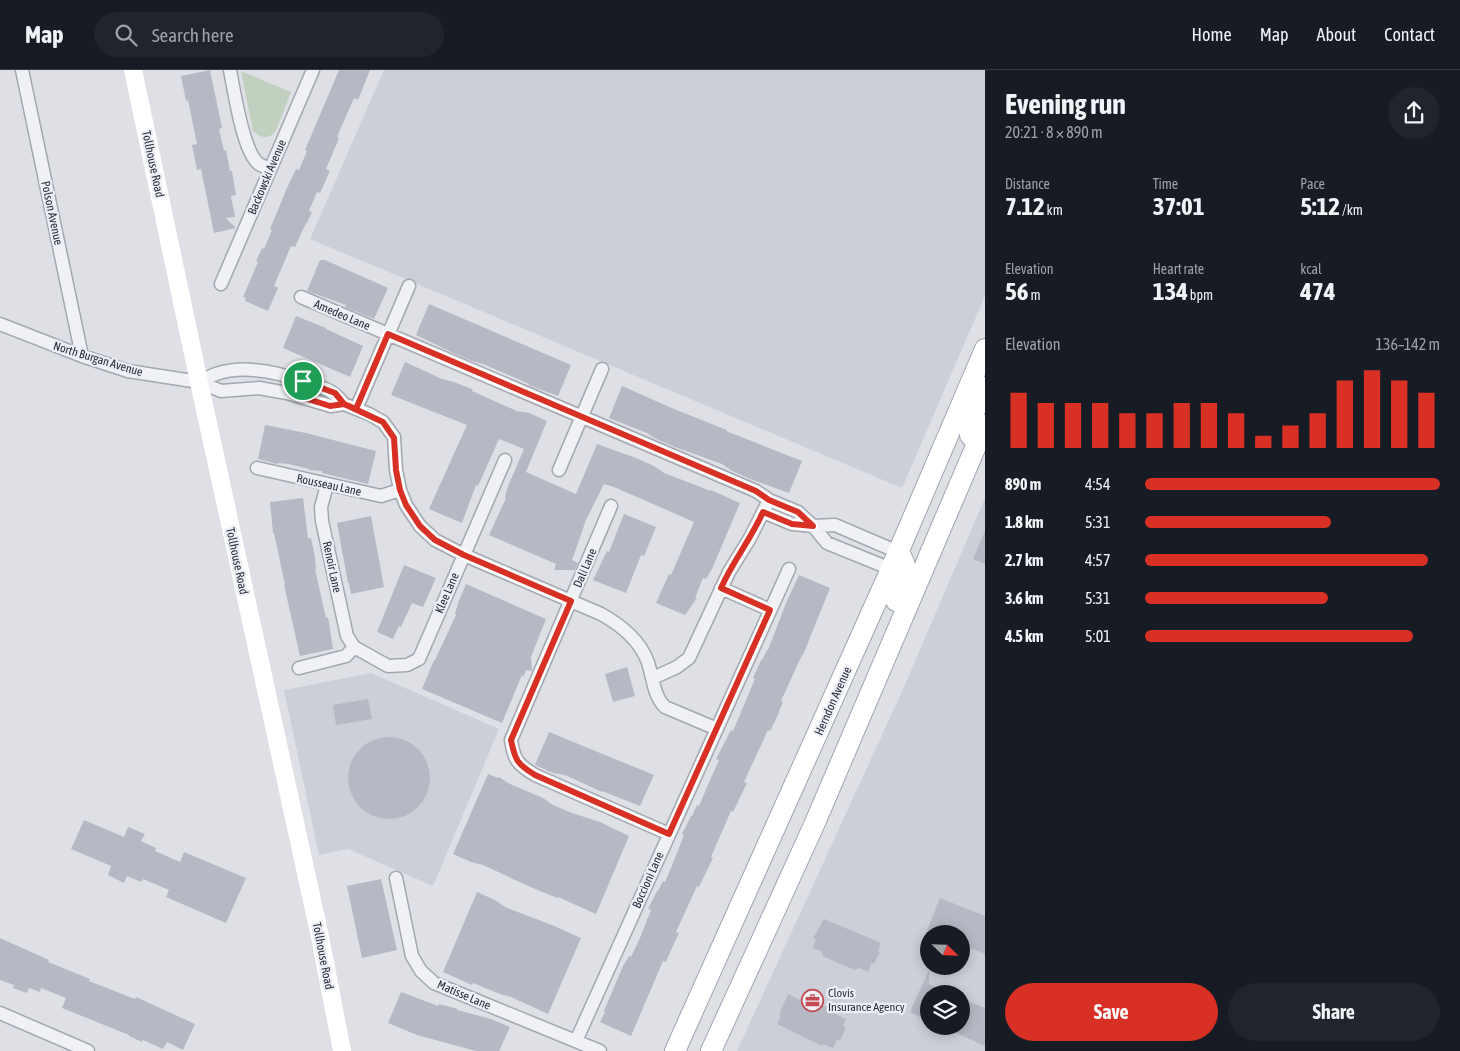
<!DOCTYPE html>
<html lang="en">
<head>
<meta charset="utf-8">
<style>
  body { margin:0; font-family:"Asap Condensed",sans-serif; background:#20242c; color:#f1f3f6; height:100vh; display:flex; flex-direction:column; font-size:19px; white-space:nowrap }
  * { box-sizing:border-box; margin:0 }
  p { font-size:16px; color:#9ea1a6 }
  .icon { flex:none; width:28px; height:28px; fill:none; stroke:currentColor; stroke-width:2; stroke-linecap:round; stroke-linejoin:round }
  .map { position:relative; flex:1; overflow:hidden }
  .panel { display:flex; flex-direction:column; background:#171b24; width:475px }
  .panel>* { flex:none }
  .needle { width:32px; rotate:113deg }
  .tools { position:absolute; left:920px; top:855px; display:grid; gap:10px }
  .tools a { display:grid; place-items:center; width:50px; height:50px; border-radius:50%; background:#171b24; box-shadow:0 2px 12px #0003; font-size:25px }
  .pin { position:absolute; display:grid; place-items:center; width:42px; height:42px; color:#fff; margin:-21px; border:2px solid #fff; border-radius:50%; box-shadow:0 1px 5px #0007 }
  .round { display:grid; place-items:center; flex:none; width:52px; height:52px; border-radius:26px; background:#20242c }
  .headline { display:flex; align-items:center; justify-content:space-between; height:85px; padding:0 20px }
  h1 { font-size:28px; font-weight:700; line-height:38px }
  .figures { display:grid; grid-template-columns:repeat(3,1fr); gap:8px; height:85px; padding:5px 20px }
  .figures div { display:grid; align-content:center }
  .figures b { font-size:25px; font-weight:700 }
  .figures small { font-size:14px; font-weight:400 }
  .figures p { font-size:14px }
  .chart { height:140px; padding:10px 20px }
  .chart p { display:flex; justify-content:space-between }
  .chart svg { width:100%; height:90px; margin-top:5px; stroke:#d93025; stroke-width:6 }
  .primary-button { display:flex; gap:10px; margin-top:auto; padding:10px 20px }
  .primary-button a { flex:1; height:58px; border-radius:30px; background:#d93025; color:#fff; font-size:20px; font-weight:700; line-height:58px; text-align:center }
  .primary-button a+a { background:#20242c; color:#f1f3f6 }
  ul { padding:0 20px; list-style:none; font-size:16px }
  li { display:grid; grid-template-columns:80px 60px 1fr; align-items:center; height:38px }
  li i { height:12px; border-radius:6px; background:#d93025 }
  header { display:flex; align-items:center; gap:30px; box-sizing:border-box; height:70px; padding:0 25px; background:#171b24; border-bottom:1px solid #363941 }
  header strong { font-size:24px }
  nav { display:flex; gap:28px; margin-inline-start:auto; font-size:18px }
  .search { width:350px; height:45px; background:#20242c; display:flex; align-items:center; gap:12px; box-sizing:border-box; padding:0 18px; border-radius:28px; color:#9ea1a6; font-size:19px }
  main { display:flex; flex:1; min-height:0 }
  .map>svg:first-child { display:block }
  .built { fill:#cccfd8; fill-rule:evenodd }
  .green { fill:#c2d0bf }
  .building { fill:#b5b9c3 }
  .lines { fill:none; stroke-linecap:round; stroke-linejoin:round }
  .street-casing { stroke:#a4a7b0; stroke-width:15 }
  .primary-casing { stroke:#9ea4b1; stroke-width:22 }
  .street { stroke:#f0f1f5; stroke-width:12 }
  .secondary { stroke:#fff; stroke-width:18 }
  .primary { stroke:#fff; stroke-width:20 }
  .route-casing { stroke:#fff; stroke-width:10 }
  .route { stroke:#d93025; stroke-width:6 }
  .labels { text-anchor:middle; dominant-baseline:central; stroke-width:4.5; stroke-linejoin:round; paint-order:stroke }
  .street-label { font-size:12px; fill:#282e3c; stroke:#edeff4 }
  .poi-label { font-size:12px; fill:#282e3c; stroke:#edeff4; text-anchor:start }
</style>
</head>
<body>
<header>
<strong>Map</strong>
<div class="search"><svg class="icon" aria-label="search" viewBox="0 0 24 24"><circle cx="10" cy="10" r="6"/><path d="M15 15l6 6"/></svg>Search here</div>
<nav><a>Home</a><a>Map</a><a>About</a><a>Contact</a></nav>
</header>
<main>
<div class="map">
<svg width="985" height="981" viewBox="0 0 985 981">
  <rect width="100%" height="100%" fill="#dee0e6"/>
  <path class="built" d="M384,0h601v226l-83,192 -592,-249z
    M985,428v553h-248l167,-364zM929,864h32v32h-32zM929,924h32v32h-32z
    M371,603l128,56 -66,157 -85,-37 -29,6 -35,-165z"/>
  <path class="green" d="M241,1l50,21c-4,10 -12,34 -17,41 -6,7 -15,4 -21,-2z"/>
  <path class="building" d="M210,0l12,58 -3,1 5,22 2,-1 4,21h2l4,24 -5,1 4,21 -9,1 10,10 -22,5 -13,-64 -4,1 -5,-25 5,-1 -9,-44 -2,1 -5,-25z
    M339,0h31l-12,30 -4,-2 -17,39 2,1 -13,31 4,2 -10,22 -3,-1 -8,19 3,1 -5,11h-1l-11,24 -4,-1 -17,40 4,2 -10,23 -23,-10 1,-3 -3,-1 15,-35 -2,-1 6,-13 2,1 8,-19 -2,-1 17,-41 9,-19 3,1 8,-19 -2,-1z
    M320,190h5l63,28 -14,31 -29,-12 1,-2 -39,-14z
    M429,234l142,61 -13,31 -30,-11 1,-1 -46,-20 -11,-3 -19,-8 -37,-18z
    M296,246l30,12v1l37,17 -13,31 -67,-29z
    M405,292l37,17 12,3 18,7v2l45,20 12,2 18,8 -21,51 50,22 21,-50 39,14 18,8 10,7 47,18v-1l29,13 -28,66 -6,10 -3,-1 -8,20h2l-12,17 -29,-12 13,-29 2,1 23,-53 -80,-35 -10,-3 -18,36 -14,40 6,3 -3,7h-21l2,-6 -67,-29 17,-37 -1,-1 3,-11 16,-37 -25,-10 -16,36 -5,11 -2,-1 -14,38 -33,-14 38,-84 -76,-30z
    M622,316l52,23 53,21 -1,1 76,30 -13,32 -39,-14 -18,-8 -10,-7 -47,-17 -19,-8 -9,-6 -38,-15z
    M265,355l41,8 70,18 -8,33 -46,-11v-2l-13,-1v-1l-20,-5 -12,-1v1l-19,-5z
    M303,428l5,40h3l4,19 1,12h-1l11,49 2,-1 5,32 -33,7 -16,-71h1l-11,-52h-1l-3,-31z
    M624,444l32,13 -12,29 -3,-1 -15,38 -33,-13 14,-29 2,1z
    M371,446l13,71 -33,7 -2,-11h-1l-11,-60z
    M985,461v33l-12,-5z
    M404,495l32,13 -13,29 -11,-4 -11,24 -2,-1 -6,13 -16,-7z
    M799,505l31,13 -27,67h-1l-21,46 2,1 -6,15 -7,14 -2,-1 -24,52 3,1 -14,29 -2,-1 -20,46 2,1 -14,29 -2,-1 -21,46 3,1 -7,15 -6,14 -3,-1 -32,75 -31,-14 5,-10 -1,-1 19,-45 6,-10 2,1 9,-19 11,-28 -3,-1 9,-18h1l5,-10 2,1 8,-19 11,-28 -2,-1 9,-18h1l5,-11 2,1 8,-19 12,-27 -3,-1 15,-29 2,1 22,-52 -2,-1 8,-18h1l5,-10h1l18,-47z
    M466,514l80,35 -15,38 1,14 -6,-1 -2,6 -2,-1 -20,48 -80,-34 12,-29h1l21,-45 -1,-1 3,-11z
    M627,597l8,29 -22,6 -8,-28z
    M368,629l4,20 -36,6 -3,-20z
    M549,662l105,43 -14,31 -38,-15v1l-37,-17 -12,-2 -18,-8z
    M348 708a41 41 0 1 1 82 0a41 41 0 1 1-82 0Z
    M488,704l10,4 1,-1 11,7 33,14 10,7 19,8 28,9 29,14 -33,78 -38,-17v1l-11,-4 -19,-8 -45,-21 -12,-3 -18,-8z
    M84,750l40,17 4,-10 17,7 -4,7 15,7 -1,3 25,11 4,-10 62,26 -20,45 -60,-26 3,-7 -26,-11 -2,3 -14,-6 -3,7 -16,-8 3,-9 -40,-17z
    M381,809l16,71 -35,8 -15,-72z
    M477,822l18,8 10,7 47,18 29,13 -33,76 -37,-17 -11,-3 -27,-11 -1,2 -29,-13z
    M940,828l45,18v38l-24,-10v-10h-24l-10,-4z
    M824,849l57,24 -3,8 2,1 -6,12 -2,-1 -4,9 -9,-4 -4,2 -15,-6 -17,-8 -2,-5 -8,-3 3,-9 -3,-1z
    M0,868l49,22 -1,2 42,17 -1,2 46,18 1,-2 59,27 -12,26 -16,-8 -4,7 -20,-9 -1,2 -13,-6v-1l-67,-27 4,-10 -25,-10 -1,4 -11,-4 -2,5 -14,-5 1,-3 -14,-5z
    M929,900v14l23,10h-23v27l-19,-9z
    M401,922l37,14 1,-2 19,5 -1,1 34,9 19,8 -11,24h-23l-59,-16 -29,-12z
    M788,924l12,6 2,-4 15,7 20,8 -2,3 11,5 -3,7 3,2 -6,13 -3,-2 -4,9 -10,-4 -1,2 -45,-22 4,-8 -2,-1z
    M961,928l24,10v38l-44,-20h20z"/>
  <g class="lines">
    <defs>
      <path id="street" d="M22,0l60,286
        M230,0c4,20 13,83 29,94 3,2 7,3 11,5
        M221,214l92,-214
        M301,227l455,194 13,9 -19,38 -21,34 -40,86 -12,9 -24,11
        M0,254l82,32 46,15 71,11 22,9 38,-3 28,5 44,13 13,-2 25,10 14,8 11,15 2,33 4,20 6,15 14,21 15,14 29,15 137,59c18,10 38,26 46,46 6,15 6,36 18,47l52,22
        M199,312c5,-2 11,-6 17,-8 29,-10 65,-1 92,9 18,6 24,6 36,21
        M356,339l53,-123
        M257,398l124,28 19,-6
        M559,400l43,-101
        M327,415l-6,22 1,14 25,115 7,11 34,19 19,-1 12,-6 86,-199
        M769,430l29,12 15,14 22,-1 63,27
        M611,436l-100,234c3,20 6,24 24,35l134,59
        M763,442l29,12 21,2 14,17 64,26
        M721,518l49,22
        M299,598l47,-12 8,-9
        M396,808l16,78 9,15 13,12 166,68
        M0,943l88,38
        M576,971l213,-472"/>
      <path id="primary" d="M977,373l-7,-8v-13l15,-35
        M896,531c8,-19 16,-31 2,-49
        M675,981l216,-482 94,-220
        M711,981l103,-226 171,-400"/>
    </defs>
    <use href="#street" class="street-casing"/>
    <use href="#primary" class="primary-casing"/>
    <use href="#street" class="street"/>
    <path class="secondary" d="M133,0l66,312 121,555 22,114"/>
    <use href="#primary" class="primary"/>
  </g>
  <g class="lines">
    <defs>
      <path id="route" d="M303,311l32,12 9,11 39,18 11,16 2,32 4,20 6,15 14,21 15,14 29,15 107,46 -60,139c4,20 6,24 24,35l134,59 101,-224 -49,-22c12,-27 30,-49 42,-76l29,12 21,2 -15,-14 -29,-12 -13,-9 -368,-157 -32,75 -12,-5 -14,2 -32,-10 5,-15"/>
    </defs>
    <use href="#route" class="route-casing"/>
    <use href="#route" class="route"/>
  </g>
  <defs>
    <symbol id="office-ring" viewBox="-11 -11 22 22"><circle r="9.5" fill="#edeff4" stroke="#c54952" stroke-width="1.5"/><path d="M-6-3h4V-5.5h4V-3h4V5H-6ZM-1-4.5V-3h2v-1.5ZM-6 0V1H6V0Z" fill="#c54952"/></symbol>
  </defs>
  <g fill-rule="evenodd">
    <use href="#office-ring" x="800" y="918" width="25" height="25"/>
  </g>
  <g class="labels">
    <g class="street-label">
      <text transform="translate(153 94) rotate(78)">Tollhouse Road</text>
      <text transform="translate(267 107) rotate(-67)">Backowski Avenue</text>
      <text transform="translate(52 143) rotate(78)">Polson Avenue</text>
      <text transform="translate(342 245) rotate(23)">Amedeo Lane</text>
      <text transform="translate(98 289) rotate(17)">North Burgan Avenue</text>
      <text transform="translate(329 415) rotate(12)">Rousseau Lane</text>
      <text transform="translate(237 491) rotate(78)">Tollhouse Road</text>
      <text transform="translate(332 497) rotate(78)">Renoir Lane</text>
      <text transform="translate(585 498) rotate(-67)">Dali Lane</text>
      <text transform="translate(447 523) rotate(-67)">Klee Lane</text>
      <text transform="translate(833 631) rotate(-66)">Herndon Avenue</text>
      <text transform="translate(648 810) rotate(-66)">Boccioni Lane</text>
      <text transform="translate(323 886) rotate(79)">Tollhouse Road</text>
      <text transform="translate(464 925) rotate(23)">Matisse Lane</text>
    </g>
    <g class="poi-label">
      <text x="828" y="923">Clovis<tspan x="828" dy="14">Insurance Agency</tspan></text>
    </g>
  </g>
</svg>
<div class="tools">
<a><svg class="needle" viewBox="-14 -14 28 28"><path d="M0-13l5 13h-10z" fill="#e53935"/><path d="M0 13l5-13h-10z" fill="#9ea1a6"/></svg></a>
<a><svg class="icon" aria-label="layers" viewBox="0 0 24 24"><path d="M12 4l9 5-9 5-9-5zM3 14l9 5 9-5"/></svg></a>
</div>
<div class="pin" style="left:303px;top:311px;background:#1e9e55"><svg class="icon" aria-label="arrive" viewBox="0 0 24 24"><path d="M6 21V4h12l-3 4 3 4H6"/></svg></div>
</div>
<section class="panel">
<div class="headline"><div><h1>Evening run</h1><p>20:21 · 8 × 890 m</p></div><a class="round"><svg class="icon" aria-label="share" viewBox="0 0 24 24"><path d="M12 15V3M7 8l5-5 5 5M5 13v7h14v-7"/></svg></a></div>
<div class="figures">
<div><p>Distance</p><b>7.12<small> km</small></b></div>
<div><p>Time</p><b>37:01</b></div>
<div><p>Pace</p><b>5:12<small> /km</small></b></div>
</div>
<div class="figures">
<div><p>Elevation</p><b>56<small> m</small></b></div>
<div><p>Heart rate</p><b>134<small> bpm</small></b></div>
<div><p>kcal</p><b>474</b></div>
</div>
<div class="chart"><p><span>Elevation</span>136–142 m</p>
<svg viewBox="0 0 160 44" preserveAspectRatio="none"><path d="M5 44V17M15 44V22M25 44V22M35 44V22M45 44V27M55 44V27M65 44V22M75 44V22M85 44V27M95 44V38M105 44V33M115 44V27M125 44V11M135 44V6M145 44V11M155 44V17"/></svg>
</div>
<ul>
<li><b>890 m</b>4:54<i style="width:100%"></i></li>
<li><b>1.8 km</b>5:31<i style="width:63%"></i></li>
<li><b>2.7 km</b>4:57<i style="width:96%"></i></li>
<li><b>3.6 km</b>5:31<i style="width:62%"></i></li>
<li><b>4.5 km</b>5:01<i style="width:91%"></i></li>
</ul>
<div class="primary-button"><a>Save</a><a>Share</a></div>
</section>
</main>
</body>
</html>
